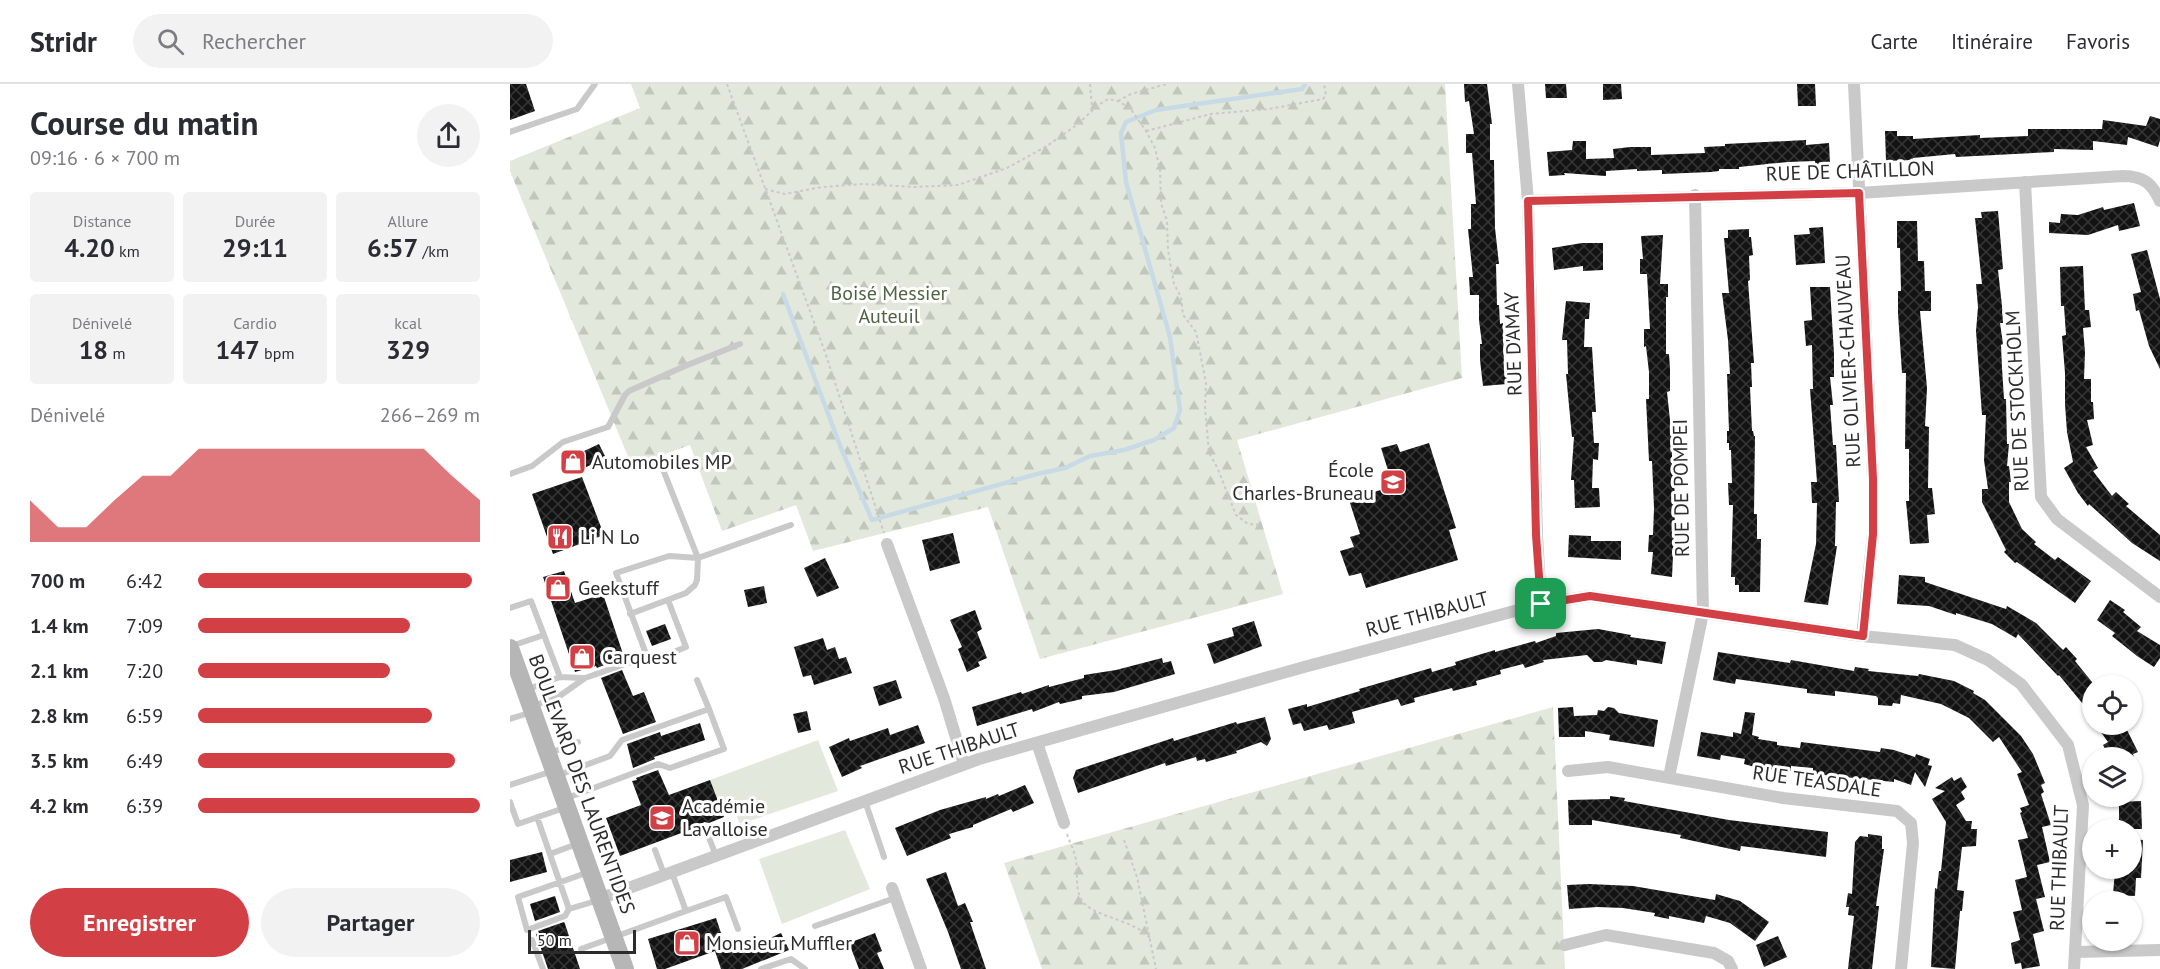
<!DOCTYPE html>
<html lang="fr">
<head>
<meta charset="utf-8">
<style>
  body { margin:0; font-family:"PT Sans",sans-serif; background:#f2f2f3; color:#2b2b33; height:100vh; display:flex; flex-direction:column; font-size:22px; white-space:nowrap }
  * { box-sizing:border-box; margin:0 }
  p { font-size:20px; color:#7c7c81 }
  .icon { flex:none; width:33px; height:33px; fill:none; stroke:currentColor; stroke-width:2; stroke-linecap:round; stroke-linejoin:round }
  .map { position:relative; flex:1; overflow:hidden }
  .details { display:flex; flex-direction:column; background:#fff; width:510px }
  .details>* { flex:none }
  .fabs { position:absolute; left:1572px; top:591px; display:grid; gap:12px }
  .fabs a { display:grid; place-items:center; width:60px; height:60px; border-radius:50%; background:#fff; box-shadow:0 2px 4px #0004; font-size:30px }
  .scale { position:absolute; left:18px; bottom:15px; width:108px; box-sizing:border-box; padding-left:6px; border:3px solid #2c2c2c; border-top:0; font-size:16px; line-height:21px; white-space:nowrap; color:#2c2c2c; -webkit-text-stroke:4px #fff; paint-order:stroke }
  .pin { position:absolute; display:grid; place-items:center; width:51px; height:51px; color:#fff; margin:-26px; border-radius:12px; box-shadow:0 3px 9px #0006 }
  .round { display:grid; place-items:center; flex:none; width:63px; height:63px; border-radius:32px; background:#f2f2f3 }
  .head { display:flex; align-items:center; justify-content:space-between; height:102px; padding:0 30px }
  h1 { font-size:33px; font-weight:700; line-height:45px }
  .figures { display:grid; grid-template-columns:repeat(3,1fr); gap:9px; height:102px; padding:6px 30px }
  .figures div { display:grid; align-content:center; border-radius:6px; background:#f2f2f3; text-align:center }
  .figures b { font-size:26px; font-weight:700 }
  .figures small { font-size:16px; font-weight:400 }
  .figures p { font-size:16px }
  .chart { height:168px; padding:12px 30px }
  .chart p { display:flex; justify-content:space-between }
  .chart svg { width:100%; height:108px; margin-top:6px; fill:#d23f45; opacity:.7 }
  .action { display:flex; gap:12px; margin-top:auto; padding:12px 30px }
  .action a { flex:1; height:69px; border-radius:36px; background:#d23f45; color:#fff; font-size:24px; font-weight:700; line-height:69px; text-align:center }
  .action a+a { background:#f2f2f3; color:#2b2b33 }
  ul { padding:0 30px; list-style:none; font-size:20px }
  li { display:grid; grid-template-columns:96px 72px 1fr; align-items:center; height:45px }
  li i { height:15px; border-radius:8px; background:#d23f45 }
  header { display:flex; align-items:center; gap:36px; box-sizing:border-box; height:84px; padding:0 30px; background:#fff; border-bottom:2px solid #e1e1e2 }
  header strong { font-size:28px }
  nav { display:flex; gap:33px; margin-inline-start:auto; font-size:21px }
  .search { width:420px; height:54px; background:#f2f2f3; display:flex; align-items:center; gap:15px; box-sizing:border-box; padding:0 21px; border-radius:33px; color:#7c7c81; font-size:22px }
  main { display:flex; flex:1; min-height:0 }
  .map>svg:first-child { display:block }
  .forest { fill:url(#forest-firs) }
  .green { fill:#e2e8db }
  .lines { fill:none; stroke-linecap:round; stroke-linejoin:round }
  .stream { stroke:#c9dae7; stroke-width:4.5 }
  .building { fill:url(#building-cross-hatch) }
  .path { stroke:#c9c9c9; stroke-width:2; stroke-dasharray:3 3; stroke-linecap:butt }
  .lane { stroke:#c9c9c9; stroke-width:6 }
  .street { stroke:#c9c9c9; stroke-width:12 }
  .secondary { stroke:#b6b6b6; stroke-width:18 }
  .route-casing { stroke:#fff; stroke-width:12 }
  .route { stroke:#d23f45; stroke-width:8 }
  .labels { text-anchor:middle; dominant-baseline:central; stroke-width:6; stroke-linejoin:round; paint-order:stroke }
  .street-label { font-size:20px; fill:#2c2c2c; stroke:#fff }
  .park-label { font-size:20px; fill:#4e633f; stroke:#fff }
  .poi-label { font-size:20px; fill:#2c2c2c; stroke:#fff; text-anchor:start }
</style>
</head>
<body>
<header>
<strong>Stridr</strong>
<div class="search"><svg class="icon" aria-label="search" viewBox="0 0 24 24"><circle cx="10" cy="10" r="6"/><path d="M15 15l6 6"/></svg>Rechercher</div>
<nav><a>Carte</a><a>Itinéraire</a><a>Favoris</a></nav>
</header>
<main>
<section class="details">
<div class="head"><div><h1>Course du matin</h1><p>09:16 · 6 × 700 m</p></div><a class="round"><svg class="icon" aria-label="share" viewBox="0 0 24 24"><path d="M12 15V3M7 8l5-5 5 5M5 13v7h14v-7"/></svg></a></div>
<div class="figures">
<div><p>Distance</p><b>4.20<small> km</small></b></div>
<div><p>Durée</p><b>29:11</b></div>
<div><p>Allure</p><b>6:57<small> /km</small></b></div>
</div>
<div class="figures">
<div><p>Dénivelé</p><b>18<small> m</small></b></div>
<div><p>Cardio</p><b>147<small> bpm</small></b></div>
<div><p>kcal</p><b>329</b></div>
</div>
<div class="chart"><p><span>Dénivelé</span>266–269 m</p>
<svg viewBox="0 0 160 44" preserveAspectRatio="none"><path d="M0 44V27L10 38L20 38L30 27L40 17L50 17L60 6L70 6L80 6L90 6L100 6L110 6L120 6L130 6L140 6L150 17L160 27V44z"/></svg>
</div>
<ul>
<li><b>700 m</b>6:42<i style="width:97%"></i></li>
<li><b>1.4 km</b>7:09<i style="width:75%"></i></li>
<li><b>2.1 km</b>7:20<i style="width:68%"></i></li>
<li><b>2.8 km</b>6:59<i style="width:83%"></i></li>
<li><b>3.5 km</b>6:49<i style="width:91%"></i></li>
<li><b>4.2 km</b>6:39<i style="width:100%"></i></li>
</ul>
<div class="action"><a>Enregistrer</a><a>Partager</a></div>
</section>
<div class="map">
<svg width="1650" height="885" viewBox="0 0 1650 885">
  <defs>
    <pattern id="forest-firs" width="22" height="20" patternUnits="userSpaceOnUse" patternTransform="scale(1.5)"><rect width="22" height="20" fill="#e2e8db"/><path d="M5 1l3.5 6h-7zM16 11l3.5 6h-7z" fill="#c2c7bc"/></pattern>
    <pattern id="building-cross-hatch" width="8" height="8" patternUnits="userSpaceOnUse" patternTransform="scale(1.5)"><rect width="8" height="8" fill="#131313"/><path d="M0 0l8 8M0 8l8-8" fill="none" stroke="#363636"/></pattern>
  </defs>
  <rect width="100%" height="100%" fill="#fff"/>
  <path class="forest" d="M121,0h814l17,294 -225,62 46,154 -243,65 -52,-152 -175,44 -17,-46 -74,26 -32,-86 -58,21 -122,-295v-10l130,-53z
    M1043,623l12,262h-523l-38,-106z"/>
  <path class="green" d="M308,656l20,51 -98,33 -8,-19 -13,5 -9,-30z
    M335,746l25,59 -88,35 -23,-65z"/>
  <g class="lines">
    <path class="stream" d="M273,210l58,154 31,72 165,-46 28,-6 25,-12 34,-6 30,-10 20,-12 6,-18 -10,-73 -44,-155 -5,-49 5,-11 30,-12 146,-21 3,-5"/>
  </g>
  <path class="building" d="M0,0h16l9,27 -25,9z
    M954,0h23l5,40h-2v36h4l1,68 4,36h-3l1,41h2l1,19 3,-1 1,45h2l1,16 -24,2 -3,-26v-16h2l-3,-24v-25h-9l-1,-18h4l-5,-48h3v-25h5l-4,-51h-6v-19h8l-5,-33 -4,1z
    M1035,0h21l1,14h-21z
    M1093,0h18l1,15 -19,1z
    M1287,0h18l1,22h-18z
    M1640,32l10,3v21l-2,7 -30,-10 -1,8 -34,-4v9l-39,-1v3l-98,5 -1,-3 -42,4v2l-27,1 -1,-30h12v5h16v3l67,-4v3l48,-2v-7h74l1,-9 43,6z
    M1296,56v5l23,-2 1,21 -15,1v-4l-27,1 -49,5v2h-20v2l-8,1 -49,2v-4l-25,1v-2l-31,2v5l-42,-3 1,2 -16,1 -2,-24 25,-2 1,-9h13v18l28,-1 -1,-9 17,-2h21v8l54,-2 -1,-6 21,-1v-2z
    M1624,119l6,23 -21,5 -1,-6 -30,10 -39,-2v-11l11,1 1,-9 17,1 25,-8 1,3z
    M1488,127l5,58 -5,1 4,36 1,17h-3l3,21 -2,1 1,23 2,31h2l1,45h2l-2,22h2l2,16h-2v20l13,27 14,13 -2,2 21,16 3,-3 33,24 -16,22 -58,-41 -2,1 -11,-11 2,-2 -24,-48v-13h6l-4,-29 2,-45h-4l-6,-84 2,-24 -2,-23h6l-7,-66h7l-1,-6z
    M1387,137h20l1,40h6l1,30h6v20h-11l7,77 -2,38 4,1 -1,61h4l3,26 -8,1 2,28 -19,1 -4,-43h3v-52h-4l1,-76h-4l-4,-60v-22h3l-1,-43h-3z
    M1313,143l2,36 -29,2 -2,-30 16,-1 -1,-6z
    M1239,145v8h2l2,18 -4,1 1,24 -2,1 6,82h-3l1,24h-2l2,44h1l1,5h1l-1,78h3v25h4l-1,53h-21v-7h-4v-8h-4l2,-72h-4l-1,-22h4l-1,-33h-2v-7h-2v-12h2l-2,-57h3l-2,-34 -6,-47h7l-5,-55h4v-8z
    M1153,151l-3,49h8v13h-2v57h3l1,14v23l-3,1 3,28h4v15h-2v31h2l1,47 -3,64 -21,-3 2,-22h-5l1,-17h4l1,-27 -2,-47h-3l-3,-62h3v-27l-3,-26 -2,1v-18h6l-3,-55h-7v-15h3l-2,-23z
    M1072,159h21v27l-20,1v-5l-29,4 -2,-22z
    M1637,166l13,49v70l-11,-23 -10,-36 -3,1 -3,-17 8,-2 -10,-38z
    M1573,182l2,44h4l2,17 -8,1 2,24 -1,27h7v23h2l1,17 -7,1 6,25 -7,2 12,21 -5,3 19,25 4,-4 13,12 -3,2 34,29v26l-28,-18 -43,-39 -1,2 -10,-13 -14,-25 9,-6 -6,-30 -2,-28v-31l-3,-37 4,-1 -2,-29h-3l-1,-39z
    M1300,203h20l4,67v23h-4l3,28h-3l3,40h3l3,57h-3l-1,44h2l-9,59 -24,-3 12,-58 1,-41h-5l-1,-21h6l-7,-93h3l-1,-44 -6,1 -2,-25 8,-1z
    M1056,217l24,2 -1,16h-4l-1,28h8l4,65h-4l2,31h5l-1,17 -5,-1 -1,29h7l1,19 -25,1 -1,-28h-3l3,-43h-2l-6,-63h2l-1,-34h-5z
    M919,359l27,85 -7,2 9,30 -92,28 -5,-15 -12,3 -9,-25 14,-4 -4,-10 10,-3 -11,-34 44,-14 -12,-38 16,-4 3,8z
    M89,360l7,14 -33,15 -6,-14z
    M72,393l22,58 -51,19 -21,-60z
    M443,449l7,30 -30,8 -8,-31z
    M1059,451l22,1v5h30v19l-53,-3z
    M315,474l14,30 -22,9 -13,-29z
    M54,487l11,32 28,-9 21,63 -27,11 -1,-2 -21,6 -32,-95z
    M1389,491l26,2v5l81,27 1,-3 29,17 27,27 3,-3 11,12 -2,2 17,21v33l-33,-40 -1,1 -40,-42 -2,4 -24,-14 -36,-11v2l-27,-9 -32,-2z
    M254,502l3,17 -19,4 -4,-17z
    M1600,516l15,10 -2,2 18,15 -4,4 23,14v13l-6,9 -17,-11 -25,-20 3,-3 -18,-13z
    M465,526l7,19 -5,3 10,26 -9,4 2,4 -13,6 -9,-23 4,-2 -12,-27z
    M744,537l8,25 -48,18 -7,-20 27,-8 -2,-8z
    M155,540l6,15 -19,7 -6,-15z
    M1088,545l33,6 -1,2 36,5 -4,22 -25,-4v5l-31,-5 -4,2h-8l-7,-7 -44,5 1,2 -19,6 -2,-4 -23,6 1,4 -25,7 1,4 -24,6 -1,-3 -38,10 1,4 -14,4 -3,-7 -46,13 3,11 -26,7 -2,-5 -23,6 -3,-8 -8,2 -5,-16 19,-5v3l53,-16 -1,-2 72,-21 1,4 24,-7 -1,-3 40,-12v2l40,-11 1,2 20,-7v-3z
    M313,554l4,12 8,-3 4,12 7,-2 6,16 -38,12 -3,-10 -8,2 -9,-30z
    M1208,568l72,11 1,-3 63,11 1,-4 14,2 -1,2 50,5 1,-2 35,7 20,10 -1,2 12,7 36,36 12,18 12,29 -4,2 3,7 -3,2 10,31 -9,2 8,35 -13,3 8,32 -9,2 8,32 -11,3 7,32 -18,3 -1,-6 -6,1 -3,-13 -1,-8 9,-3 -7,-28 9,-2 -7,-30 12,-3 -9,-37 10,-2 -8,-25 2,-1 -2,-4 9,-3 -12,-31 5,-2 -23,-35 -6,5 -24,-24 -28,-14 -40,-9 -1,9 -7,-1 -1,3 -14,-1v-7l-2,-2 -41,-5v5l-28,-3v-4l-71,-10 -1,5 -22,-4z
    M652,574l1,5 8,-2 4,13 -61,18 -32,4v3l-22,5 -1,-2 -26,10 -1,-3 -55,17 -5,-19 49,-15 1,2 27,-9v2l35,-9v-3l32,-5z
    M112,586l11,26 11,-4 12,30 -33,12 -22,-56z
    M386,596l6,18 -23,8 -6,-19z
    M1063,623l1,9 23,-1 1,-5 6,1 4,-4 6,1 5,5 39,7 -4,27 -45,-7 1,-5 -25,-4v6h-26l-1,-29z
    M297,627l4,19 -13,3 -5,-19z
    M1235,628l10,1 -3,22 7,2 -1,2 19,3v3l23,3 1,-6 79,10 1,-4 13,2 21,7 1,-3 14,5 -2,6 4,1 -7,21 -10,-15 -4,13 -17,-6v3l-81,-8v-6l-22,-2v5l-29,-2 -18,-5 1,-5 -24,-4 -1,5 -23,-4 4,-24 32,5v-5l8,2z
    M755,633l6,22 -4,7 -6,-4 -25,9 1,2 -31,9 -1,-3 -8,2 -1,-4 -30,9 -1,-3 -87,30 -5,-15 3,-8 97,-32 1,3 62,-19 1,2z
    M190,639l5,17 -51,17 1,2 -22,9 -6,-24 33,-12 1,4z
    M1585,640h29l14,28 -5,2 1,4h-24l-7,-13 5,-3z
    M408,641l7,18 -65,23 2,2 -20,9 -13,-30 20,-9 1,3 38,-13 2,7z
    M148,686l11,25 41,-15 14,37 -15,6 -5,-1 -4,4 -80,30 -14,-38 35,-13 -9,-24 5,-1 -1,-2z
    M1442,693l2,4 7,-4 6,10 -6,5 4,7 -9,6 10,16h6l-1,8h6l-1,17 -14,1 -5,43 7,1 -2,20h-2l-5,58 -24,-2 4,-79 2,1 2,-18h2l5,-49 -14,-23 13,-8 -10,-3z
    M515,701l9,18 -21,9 -2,-3 -38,16v2l-24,7 2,4 -44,18 -12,-28 45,-18 46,-13v2l12,-5 1,2z
    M1100,712l15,2 -1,3 105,19 99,12 -2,25 -85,-11 -1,5 -60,-13 1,-3 -89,-15v5h-23l-1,-25 42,-1z
    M1631,717l1,28h-23v-27z
    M1358,750l14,2v13h2l-8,57h3l-7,63h-24l6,-53 -6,-1 1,-8h-3l2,-14 4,1 3,-52 5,-6 8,1z
    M1622,755l11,1 -2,38h-5l-1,18 -22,-1 2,-26 17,1z
    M32,768l5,20 -37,10v-22z
    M436,788l12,34 7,-3 8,19h-3l16,47h-25l-13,-37 -22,-53z
    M1079,800l44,2 82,14 1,-6 24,7 29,21 -14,19 -25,-18 -24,-7 -2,7 -35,-7v3l-15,-3 1,-3 -32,-5 -26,-1 -28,2 -2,-24z
    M45,812l5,16 -25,9 -5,-17z
    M206,834l11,33 27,-10 1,4 26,-12 8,17 -47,19h-21l-6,-18 -50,18h-8l-9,-30z
    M54,838l1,2 15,45h-32l-12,-35 3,-1 -1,-2z
    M365,849l7,18 -5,2 7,16h-25l-10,-26z
    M1268,852l9,21 -23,10 -8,-22z"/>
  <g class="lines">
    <path class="path" d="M217,0l99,271 58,178
      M580,0l2,23 -1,4
      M608,17l13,-7 36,-10
      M636,47l65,-17 58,-5 54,-10 3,-4 -2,-11
      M255,105l20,5 37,-7 41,-3 51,3 44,-2 49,-17 40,-22 31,-22 19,-18 11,-7 10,2 12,7 16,23 9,17 5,22 1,33 6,18 1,29 6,34 7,13 2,18 13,17 10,51 -1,24 4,46 8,14 19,48 12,9 14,1
      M557,750c3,9 8,18 9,27 2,12 -1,27 5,38 9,18 53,20 69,39
      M614,756l13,37 19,92"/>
    <path class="lane" d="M0,48l67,-23 18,-25
      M0,390l22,-8 31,-24 45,-15 17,-32 4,-4 56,-25 55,-22
      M0,524l21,-7 29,76 -34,13
      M120,530l56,-21 9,-8 2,-5 1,-22 -36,-91
      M1,562l33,-11
      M139,578l-33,-89 53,-17 29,2 93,-33
      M50,593l24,1
      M187,596l12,29
      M24,622l27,-11 24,-17 43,-15 21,-1 37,-15 -18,-47
      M0,635l19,-6
      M40,669l28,-11
      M49,691l51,-19 12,-16 87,-31 15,40 -54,19 -12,-4 -91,34
      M0,701l43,-14
      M355,717l19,56
      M0,718l8,22 46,-16
      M27,733l32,92 30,-9
      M195,743l11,29
      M145,766l9,24
      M40,770l27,-10
      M59,825l-4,7 -38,14 -9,-33 71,-25
      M176,827l40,-14 12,32
      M305,842l80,-28
      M22,856l11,29
      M71,865l105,-38 -14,-38
      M251,885l30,-10 14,10"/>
    <path class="street" d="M1008,0l10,117 9,334 4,69
      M1344,0l19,395v55l-11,102
      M1515,98l16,315 16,22 103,78
      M1018,117l331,-8 264,-17c20,0 29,7 37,25
      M377,460l57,154 20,66
      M527,659l27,80
      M1058,687l40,-4 175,31 114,13 14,12 2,20 -12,126
      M1159,693l34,-164 -8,-418
      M382,804l29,81
      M89,815l380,-140 325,-92 237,-63 49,-8 272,40 93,9 33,15 33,24 47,61 15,60 -9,164
      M1055,861l41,-10 108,18 14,8 4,8
      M1566,868l84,-2"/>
    <path class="secondary" d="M0,564l115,321"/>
  </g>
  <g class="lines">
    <defs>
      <path id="route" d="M1349,109l14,286v55l-10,102 -273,-40 -49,8 -5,-69 -8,-334z"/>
    </defs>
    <use href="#route" class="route-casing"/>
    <use href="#route" class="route"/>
  </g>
  <defs>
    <symbol id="shop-square" viewBox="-11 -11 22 22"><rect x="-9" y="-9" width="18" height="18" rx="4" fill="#d23f45" stroke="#fff"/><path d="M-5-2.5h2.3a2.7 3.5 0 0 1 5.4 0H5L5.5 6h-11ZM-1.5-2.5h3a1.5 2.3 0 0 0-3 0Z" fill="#fff"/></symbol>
    <symbol id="school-square" viewBox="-11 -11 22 22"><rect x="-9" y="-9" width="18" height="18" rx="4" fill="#d23f45" stroke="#fff"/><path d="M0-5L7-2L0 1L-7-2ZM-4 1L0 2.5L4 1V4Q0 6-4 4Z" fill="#fff"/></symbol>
    <symbol id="restaurant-square" viewBox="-11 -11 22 22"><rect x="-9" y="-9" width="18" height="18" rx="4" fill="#d23f45" stroke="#fff"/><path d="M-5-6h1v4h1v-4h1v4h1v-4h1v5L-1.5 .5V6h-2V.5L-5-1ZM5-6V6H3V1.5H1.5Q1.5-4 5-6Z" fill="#fff"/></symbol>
  </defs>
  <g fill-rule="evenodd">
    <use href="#shop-square" x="48" y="363" width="30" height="30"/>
    <use href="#school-square" x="868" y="383" width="30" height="30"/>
    <use href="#restaurant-square" x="35" y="438" width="30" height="30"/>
    <use href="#shop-square" x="33" y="489" width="30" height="30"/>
    <use href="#shop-square" x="57" y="558" width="30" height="30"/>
    <use href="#school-square" x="137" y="719" width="30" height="30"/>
    <use href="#shop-square" x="162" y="844" width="30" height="30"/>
  </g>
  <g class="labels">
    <g class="street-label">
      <text transform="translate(1340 87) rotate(-2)">RUE DE CHÂTILLON</text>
      <text transform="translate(1003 260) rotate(-92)">RUE D'AMAY</text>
      <text transform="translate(1338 277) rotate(-93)">RUE OLIVIER-CHAUVEAU</text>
      <text transform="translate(1507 317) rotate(-93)">RUE DE STOCKHOLM</text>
      <text transform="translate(1171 404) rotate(-91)">RUE DE POMPEI</text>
      <text transform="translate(917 530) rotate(-15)">RUE THIBAULT</text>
      <text transform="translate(449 664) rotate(-18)">RUE THIBAULT</text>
      <text transform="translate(1307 697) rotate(8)">RUE TEASDALE</text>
      <text transform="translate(72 700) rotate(70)">BOULEVARD DES LAURENTIDES</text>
      <text transform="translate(1549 784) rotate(-88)">RUE THIBAULT</text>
    </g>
    <g class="park-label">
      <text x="379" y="209">Boisé Messier<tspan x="379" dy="23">Auteuil</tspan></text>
    </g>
    <g class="poi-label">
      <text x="82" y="378">Automobiles MP</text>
      <text x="864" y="386" text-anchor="end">École<tspan x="864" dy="23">Charles-Bruneau</tspan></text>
      <text x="70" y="453">Li N Lo</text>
      <text x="68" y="504">Geekstuff</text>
      <text x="92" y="573">Carquest</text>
      <text x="172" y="722">Académie<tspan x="172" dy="23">Lavalloise</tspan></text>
      <text x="196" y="859">Monsieur Muffler</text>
    </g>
  </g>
</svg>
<div class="fabs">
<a><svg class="icon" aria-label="locate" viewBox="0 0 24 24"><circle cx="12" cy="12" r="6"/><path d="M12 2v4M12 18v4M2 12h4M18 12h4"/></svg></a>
<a><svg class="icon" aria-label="layers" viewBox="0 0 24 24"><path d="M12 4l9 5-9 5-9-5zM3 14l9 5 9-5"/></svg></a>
<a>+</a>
<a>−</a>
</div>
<div class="scale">50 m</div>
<div class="pin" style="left:1031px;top:520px;background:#1e9e55"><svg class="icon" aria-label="arrive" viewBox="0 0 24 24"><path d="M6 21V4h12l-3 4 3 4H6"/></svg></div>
</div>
</main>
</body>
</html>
